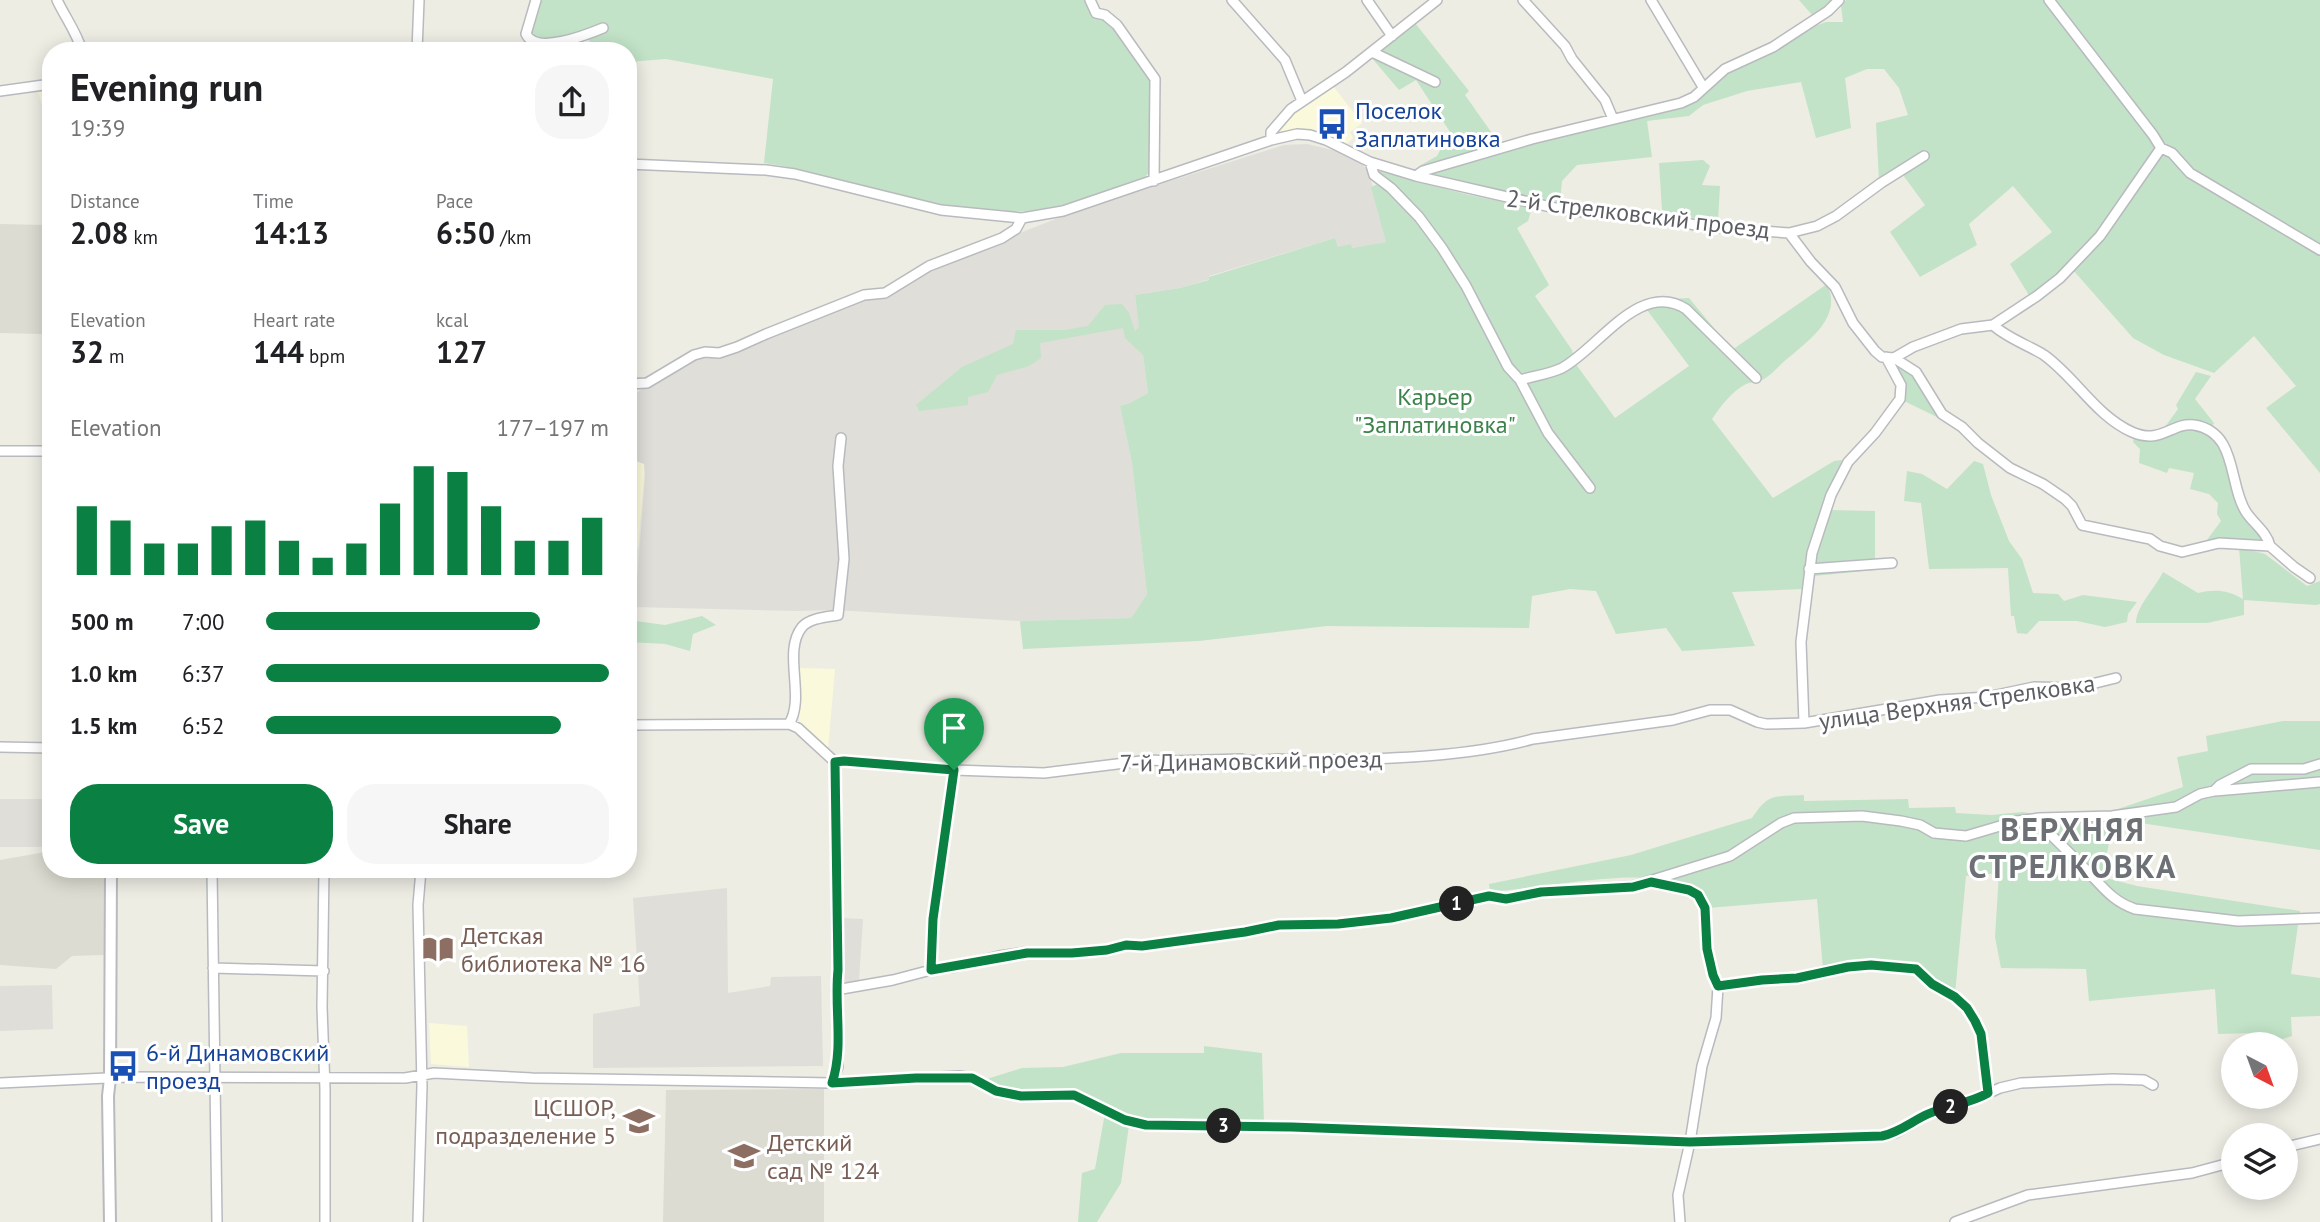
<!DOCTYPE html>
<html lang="en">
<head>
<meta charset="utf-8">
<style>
  body { margin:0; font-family:"PT Sans",sans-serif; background:#f6f6f6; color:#202124; height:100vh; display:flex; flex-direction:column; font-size:26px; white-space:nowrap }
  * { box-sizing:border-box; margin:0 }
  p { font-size:23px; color:#757577 }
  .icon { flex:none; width:38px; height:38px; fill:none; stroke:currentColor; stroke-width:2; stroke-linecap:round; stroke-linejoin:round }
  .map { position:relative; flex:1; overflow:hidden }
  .sheet { position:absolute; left:42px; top:42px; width:595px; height:836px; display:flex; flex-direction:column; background:#fff; border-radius:28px; box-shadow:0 4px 18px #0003 }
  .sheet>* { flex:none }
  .needle { width:46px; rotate:139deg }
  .controls { position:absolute; left:2221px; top:1032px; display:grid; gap:14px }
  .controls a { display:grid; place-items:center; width:77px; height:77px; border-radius:50%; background:#fff; box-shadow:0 4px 18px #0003; font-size:35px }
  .pin { position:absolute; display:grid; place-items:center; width:60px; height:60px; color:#fff; margin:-72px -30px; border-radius:50% 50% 50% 0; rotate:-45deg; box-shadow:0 0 7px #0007 }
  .pin .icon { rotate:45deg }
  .km { position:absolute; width:35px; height:35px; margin:-18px; border-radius:50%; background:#222; color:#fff; font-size:19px; line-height:35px; text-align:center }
  .round { display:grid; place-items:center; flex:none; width:74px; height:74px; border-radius:28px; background:#f6f6f6 }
  .overview { display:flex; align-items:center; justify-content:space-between; height:119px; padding:0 28px }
  h1 { font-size:38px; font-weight:600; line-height:52px }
  .metrics { display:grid; grid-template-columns:repeat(3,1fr); gap:10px; height:119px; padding:7px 28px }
  .metrics div { display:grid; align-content:center }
  .metrics b { font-size:30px; font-weight:600 }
  .metrics small { font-size:19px; font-weight:400 }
  .metrics p { font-size:19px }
  .chart { height:196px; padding:14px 28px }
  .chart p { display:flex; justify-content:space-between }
  .chart svg { width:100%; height:126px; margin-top:7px; stroke:#0b8043; stroke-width:6 }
  .primary-button { display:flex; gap:14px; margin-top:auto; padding:14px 28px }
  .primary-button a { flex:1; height:80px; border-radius:28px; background:#0b8043; color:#fff; font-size:28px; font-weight:600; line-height:80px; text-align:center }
  .primary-button a+a { background:#f6f6f6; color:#202124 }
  ul { padding:0 28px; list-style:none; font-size:23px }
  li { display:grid; grid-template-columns:112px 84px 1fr; align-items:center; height:52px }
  li i { height:18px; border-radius:9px; background:#0b8043 }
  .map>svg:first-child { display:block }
  .commercial { fill:#fbf9db }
  .industrial { fill:#dfded8 }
  .education { fill:#dddcd2 }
  .green { fill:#c2e3c7 }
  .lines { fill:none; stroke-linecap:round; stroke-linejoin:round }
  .minor-casing { stroke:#b9babf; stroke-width:12 }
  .tertiary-casing { stroke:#b9babf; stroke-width:14 }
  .minor { stroke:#fff; stroke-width:9 }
  .tertiary { stroke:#fff; stroke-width:10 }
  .route-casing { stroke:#fff; stroke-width:14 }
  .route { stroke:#0b8043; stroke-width:9 }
  .labels { text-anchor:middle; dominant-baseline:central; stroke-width:6; stroke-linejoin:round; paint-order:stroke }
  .transit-label { font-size:24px; fill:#164399; stroke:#fff; text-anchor:start }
  .street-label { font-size:24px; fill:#5c5e63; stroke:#fff }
  .park-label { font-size:24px; fill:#3b824b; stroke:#fff }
  .education-label { font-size:24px; fill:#785e54; stroke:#fff; text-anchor:start }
  .district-label { font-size:32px; font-weight:bold; letter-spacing:2px; fill:#6d7075; stroke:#fff }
</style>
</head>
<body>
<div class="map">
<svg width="2320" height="1222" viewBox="0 0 2320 1222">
  <rect width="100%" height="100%" fill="#edede4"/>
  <path class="commercial" d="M51,86v50l-14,-48z
    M1333,86l29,37 -12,9 3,6 -8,7 -20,-11 -26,-5 -20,3 1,-7 14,-13z
    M628,458l17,6 -7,85h-10z
    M800,668l35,1 -7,80 -29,-26z
    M429,1023l38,3 2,41 -38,-3z"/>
  <path class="industrial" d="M1307,144l34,8 17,8 11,12 17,70 -34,6 -14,-1 -3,-9 -126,38 1,3 -30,9 -45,7 13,98 -18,10 -10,3 12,57 15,131 -16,24 -111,3 -186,-11 -37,1 -162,-4 10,-131 -1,-12 -16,-6v-60l64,-39 169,-61 28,-5 57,-31 130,-51 208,-66z
    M0,799h51v48h-51z
    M727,888l1,105 42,-7 1,-9 50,-1 2,90 -230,2v-54l47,-8 -7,-108z
    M841,918l22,1 -4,62 -9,3 -9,-4z
    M52,985l1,44 -53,2v-45z"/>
  <path class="education" d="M0,224l46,1 -4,109 -42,-1z
    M51,851v19h12l1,4h41l-1,81 -32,1 -16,13 -56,-4v-105z
    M824,1089v133h-161l3,-132z"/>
  <path class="green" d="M537,0h554l4,17 7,1 12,10 38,52 -2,91 -5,6c-25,10 -50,21 -76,27 -61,16 -131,5 -191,-12 -38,-11 -74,-24 -114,-29l9,-84 -107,-20 -38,3v-11h-35l-7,-20 -48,10 -10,-8z
    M1799,0h33l-19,16z
    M1846,0h474v473l-54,-65 30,-22 -42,-50 -40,37 -50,-18 -31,-17 -60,-68 32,-34 -75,61 -20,-33 42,-32 -39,-46 -44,38 8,21 -57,32 -30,-45 35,-27 -22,-30 -19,12 -5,-6 -3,-58 32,-8 -9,-27 -15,-19h-17l-22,9 6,50 -35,10 -15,-56 -54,9 -44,14 -14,11 -42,5 5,36 -75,8 -15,16 -2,22 -109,-22 -24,-7 106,-30 158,-40 10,-6 25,-24 48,-23 33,-22 19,-7h17l-2,-16z
    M1415,23l54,68 -4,4 36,51 -79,22 -1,-3 16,-9 13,-24 -34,-52 -17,10 -28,-33z
    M1703,160l7,6 -8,19 18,1 -2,34 -20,-1 -36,-9 -3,-47z
    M1378,171l87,23 67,14 -4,13 -11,7 32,57 -14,11 37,54 3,13 40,55 74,-52 -42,-56 25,-11 17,-1 43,52 95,-66c16,33 -18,56 -40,75 -8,6 -16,17 -25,21 -5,2 -11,2 -16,4 -15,8 -25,22 -34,35l61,79 61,-37 8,-1c-16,42 -34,85 -39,129l-71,3 23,54 -73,5 -16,-23 -50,6 -20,-43 -26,-2 -38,7 -3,32 -202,-2 -128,15 -176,8 -3,-28 111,-3 16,-24 -15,-131 -12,-57 10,-3 18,-10 -5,-38 -18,-17 -2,-10 -83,15 1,15 -12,8 -32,9 -9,17 -20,5v8l-49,6 -3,-6 46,-38 51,-23 3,-14h49l23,-4 17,-21 17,-1 7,9 6,18 4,-4 -4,-32 45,-7 29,-8v-3l126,-39 3,9 13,-3 1,4 34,-6 -15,-55 7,-3z
    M1889,361l21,9 31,49 -37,-18 1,-12z
    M2196,372l15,4 -16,23 19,24 -6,11 13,14 11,32 32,62 -60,2 17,-23 -4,-7 1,-11 -9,-9 -19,-5 4,-16 -25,-5 -2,5 -28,-10 1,-14 -7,-7 1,-6 28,-5 16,-22 -2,-4z
    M1974,461l9,3 8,31 18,46 13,18 11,34 25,1 6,7 19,-6 54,7 -9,12 -1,8 -22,5 -28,-6h-38l-12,13 -10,-1 -3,-17h-3l-3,-48 -79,1 -8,-66 -17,-2 3,-30 15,3 25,15z
    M1828,510l47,1v59l-61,6 1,-22z
    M2239,547l26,7 42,32 13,-5v23l-4,1 -72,-5v15l-37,8h-71c0,-16 19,-35 27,-51l35,21c18,-4 29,-3 45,6z
    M702,616l14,9 -23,9 -3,17 -25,-7 -37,-2v-22l37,5z
    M2283,721h37v129l-206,-31 -12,58 35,9 163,25 -9,63 29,4v38l-29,1 1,19 -28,9 -9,-12 -37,1 -3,-45 -126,12 -3,-32 -85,-1 -6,-31 4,-64 -33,3 -11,118 -29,-19 -5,-6h-98l-6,-70 -109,9c-18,-58 -172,-15 -218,-17l-1,-7 142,-29 121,-37c17,-26 23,-21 52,-23v6l104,-2 1,9 46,-1 1,6 35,2 32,-3 18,3 75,-4 -1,-1 68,-23 -6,-30 31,-6 -2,-15z
    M1204,1046l58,7 2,70 -119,-1 -37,-14 -13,-8 -21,-8 -59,-1 -20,-3 -8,-9 35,-11 41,-1 58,-14h83z
    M1105,1113l24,12 -8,58 -24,39h-19l4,-49 13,-4z"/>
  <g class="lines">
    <defs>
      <path id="minor" d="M57,0c8,17 20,33 25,51
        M536,0l-10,34c10,21 60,1 77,-6
        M1090,0l6,13 9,2 12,10 38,54 -1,102
        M1232,0l53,60 17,41
        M1367,0l25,36
        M1523,0l42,46 7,13 33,41 8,19
        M1651,0l52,87
        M2049,0l104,135 8,13 11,5 18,20 130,77
        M417,51l2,-51
        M1372,52l63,30
        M0,91l51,-7
        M1271,140v-8l20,-23 55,-37 91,-72
        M1370,162l4,13 17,13 28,29 23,31 24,38 42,81 12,13 28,53 42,55
        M628,164l138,6 29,4 146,36 81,8 41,-7 208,-71 26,-6 13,1 16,5 44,22 46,14 7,-5 109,-32 149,-36 13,-6 31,-28 48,-22 55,-36 11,-11
        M1416,176l148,34 107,10 34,7 84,6 28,-7 19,-10 45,-33 43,-27
        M1789,233l22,29 24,25 18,36 22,28 7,6 12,1 22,14 26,42 20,13 16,16 32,25 33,16 22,15 7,7 10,19 68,14 10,7 22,6 37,-9 51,3 24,21 16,11
        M1993,325c14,13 35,20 51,30 31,22 52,61 88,77 29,13 40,-10 62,-7 44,7 34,59 52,87 7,11 21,20 24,34
        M1894,358l19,-11 48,-18 32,-4 44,-29 23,-18 40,-42 61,-88
        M1520,380c13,-4 30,-6 42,-12 36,-19 78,-89 124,-59l70,69
        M628,384l19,-1 47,-28 11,-3 14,1 18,-6 29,-13 98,-39 21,-2 44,-27 73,-28 14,-9 6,-11
        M0,451h51
        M1809,569l83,-6
        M1804,723l-3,-81 11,-89 19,-58 17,-33 27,-29 25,-34 1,-14 -15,-28
        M789,724c17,-27 -7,-72 13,-97 8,-9 25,-10 36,-12l6,-56 -6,-93 3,-28
        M628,725l161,-1 9,4 37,34
        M0,747l51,1
        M835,762l9,-1 110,9 90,3 105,-13 21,1 71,-2c14,4 24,0 37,0 9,0 18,2 27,2 72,-2 160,-3 228,-22l140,-19 37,-10h20l27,12 9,2 38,-1 136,-23 47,-3 47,-10 41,1 41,-10
        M2215,791l105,-9
        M2039,818l2,7c17,17 34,33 51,51 14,15 23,26 43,33l103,12 82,-3
        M212,870l5,352
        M324,870l-2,137 3,82v133
        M1651,882l38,7 9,6 7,13 2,41 6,26 5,12 -2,31 -14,48 -12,76 -12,53 2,27
        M213,968l111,3
        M931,970l2,-51 21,-149
        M1718,987l44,-7 35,-2 32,-8 42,-5 45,4 16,14 23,14 12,11 8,13 6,13 7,59
        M836,990l57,-10 38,-10 24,-3 44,-11 28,-4 45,1 35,-2 20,-6 15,1 103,-14 33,-7 60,-1 53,-6 98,-22 17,3 35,-7 92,-6 97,-30 51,-33 13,-5 68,-2 39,5 19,4 14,8 32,3 51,-15 22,-3 73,-2 64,-9 24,-13 14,-3 6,-6 31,-16h53l16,-5
        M0,1083l128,-6 277,1 29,-5 98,5 300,5 127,-7 13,2 24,13 25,5 53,-1 51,25 21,5 145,2 399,15 192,-6 13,-3 34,-19 40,-12 31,-14 21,-5 92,-4 31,1 9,5
        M832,1083l6,-16 -3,-305
        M2286,1147l34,-8
        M418,1222l4,-136 -4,-181 3,-35
        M1955,1222l73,-27 164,-22 41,-11"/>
      <path id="tertiary" d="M110,1222l-2,-126 2,-18 1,-208"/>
    </defs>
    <use href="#minor" class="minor-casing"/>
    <use href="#tertiary" class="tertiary-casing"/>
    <use href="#minor" class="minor"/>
    <use href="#tertiary" class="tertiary"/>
  </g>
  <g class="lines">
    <defs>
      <path id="route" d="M844,761l110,9 -21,149 -2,51 96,-17h45l35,-3 19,-5 16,1 103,-14 34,-7 59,-1 53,-6 98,-22 17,3 35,-7 92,-5 18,-5 38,8 9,5 7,13 2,41 6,26 5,11 44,-6 35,-2 51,-11 23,-2 45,4 16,15 23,13 12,11 8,13 6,13 7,59c-19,11 -40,12 -60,21 -16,7 -28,18 -46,22l-192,6 -398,-15 -146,-2 -21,-5 -51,-25 -53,1 -25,-5 -24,-13h-56l-84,5c12,-35 2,-76 6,-113l-3,-208z"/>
    </defs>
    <use href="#route" class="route-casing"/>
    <use href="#route" class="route"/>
  </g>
  <defs>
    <symbol id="bus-bare" viewBox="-9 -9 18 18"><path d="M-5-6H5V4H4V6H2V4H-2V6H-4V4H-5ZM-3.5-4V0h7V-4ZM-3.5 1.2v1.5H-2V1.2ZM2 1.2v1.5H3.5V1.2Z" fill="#1a4fb4" stroke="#fff" stroke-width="2.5" paint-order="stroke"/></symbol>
    <symbol id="library-bare" viewBox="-9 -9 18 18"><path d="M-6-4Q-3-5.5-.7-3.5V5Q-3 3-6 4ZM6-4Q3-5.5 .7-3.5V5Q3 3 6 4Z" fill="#8d6e63" stroke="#fff" stroke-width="2.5" paint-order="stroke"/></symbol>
    <symbol id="school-bare" viewBox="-9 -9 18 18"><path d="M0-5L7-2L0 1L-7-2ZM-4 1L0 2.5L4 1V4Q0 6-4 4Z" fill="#8d6e63" stroke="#fff" stroke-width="2.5" paint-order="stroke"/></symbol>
  </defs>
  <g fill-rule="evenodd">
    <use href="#bus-bare" x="1310" y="102" width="44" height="44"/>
    <use href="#library-bare" x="416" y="927" width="44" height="44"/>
    <use href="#bus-bare" x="101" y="1044" width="44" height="44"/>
    <use href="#school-bare" x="617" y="1099" width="44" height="44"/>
    <use href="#school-bare" x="722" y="1134" width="44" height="44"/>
  </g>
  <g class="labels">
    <g class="transit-label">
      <text x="1355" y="110">Поселок<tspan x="1355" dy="28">Заплатиновка</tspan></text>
      <text x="146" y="1052">6-й Динамовский<tspan x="146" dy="28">проезд</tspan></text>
    </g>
    <g class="street-label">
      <text transform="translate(1638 214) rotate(7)">2-й Стрелковский проезд</text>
      <text transform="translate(1957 702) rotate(-8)">улица Верхняя Стрелковка</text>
      <text transform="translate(1251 761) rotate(-1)">7-й Динамовский проезд</text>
    </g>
    <g class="park-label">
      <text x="1435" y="396">Карьер<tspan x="1435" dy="28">"Заплатиновка"</tspan></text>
    </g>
    <g class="education-label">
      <text x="461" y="935">Детская<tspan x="461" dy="28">библиотека № 16</tspan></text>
      <text x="616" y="1107" text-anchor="end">ЦСШОР,<tspan x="616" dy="28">подразделение 5</tspan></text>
      <text x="767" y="1142">Детский<tspan x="767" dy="28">сад № 124</tspan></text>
    </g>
    <g class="district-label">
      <text x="2073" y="829">ВЕРХНЯЯ<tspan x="2073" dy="37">СТРЕЛКОВКА</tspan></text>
    </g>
  </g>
</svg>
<div class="controls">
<a><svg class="needle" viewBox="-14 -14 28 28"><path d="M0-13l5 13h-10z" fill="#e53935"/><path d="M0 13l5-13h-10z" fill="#757577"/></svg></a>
<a><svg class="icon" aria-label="layers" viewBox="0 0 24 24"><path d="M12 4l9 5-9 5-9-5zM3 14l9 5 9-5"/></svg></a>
</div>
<div class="pin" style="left:954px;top:770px;background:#1e9e55"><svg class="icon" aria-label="arrive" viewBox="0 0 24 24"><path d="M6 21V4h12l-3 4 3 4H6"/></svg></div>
<b class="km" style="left:1457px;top:904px">1</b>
<b class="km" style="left:1951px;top:1107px">2</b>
<b class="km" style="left:1224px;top:1126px">3</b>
<section class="sheet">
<div class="overview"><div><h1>Evening run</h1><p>19:39</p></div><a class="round"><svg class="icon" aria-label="share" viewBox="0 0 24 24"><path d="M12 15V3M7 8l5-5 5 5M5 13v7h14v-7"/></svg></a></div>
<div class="metrics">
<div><p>Distance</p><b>2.08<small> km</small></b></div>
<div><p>Time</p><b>14:13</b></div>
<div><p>Pace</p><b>6:50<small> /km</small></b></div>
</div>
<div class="metrics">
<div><p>Elevation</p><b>32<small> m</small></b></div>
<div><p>Heart rate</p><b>144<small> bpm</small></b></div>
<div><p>kcal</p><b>127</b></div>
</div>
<div class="chart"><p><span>Elevation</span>177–197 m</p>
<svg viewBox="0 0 160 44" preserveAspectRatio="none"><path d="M5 44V20M15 44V25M25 44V33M35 44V33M45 44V27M55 44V25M65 44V32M75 44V38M85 44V33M95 44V19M105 44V6M115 44V8M125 44V20M135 44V32M145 44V32M155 44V24"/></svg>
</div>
<ul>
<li><b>500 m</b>7:00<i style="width:80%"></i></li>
<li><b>1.0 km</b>6:37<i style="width:100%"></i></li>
<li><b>1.5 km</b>6:52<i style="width:86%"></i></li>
</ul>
<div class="primary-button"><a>Save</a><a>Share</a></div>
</section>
</div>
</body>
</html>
